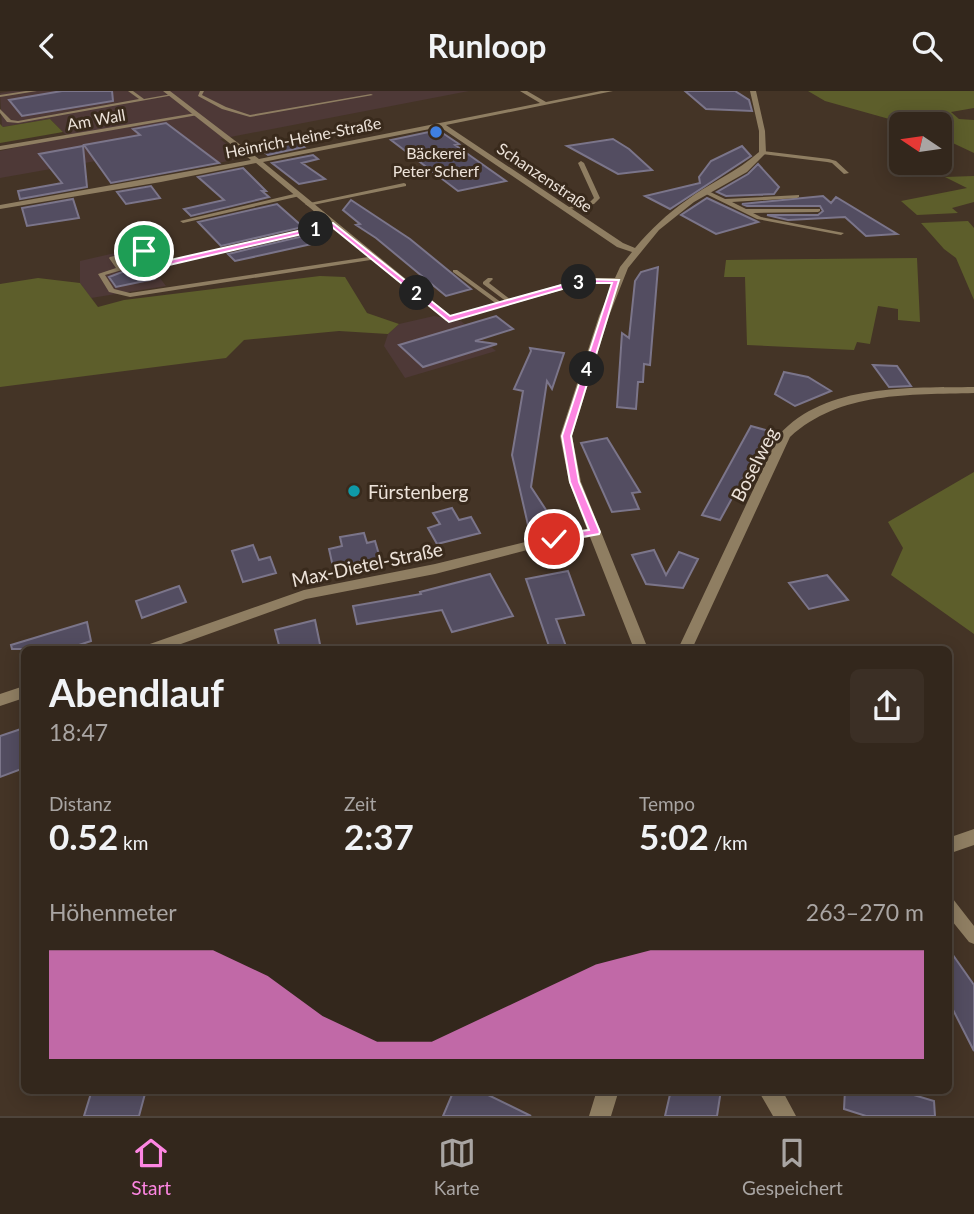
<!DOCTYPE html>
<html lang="de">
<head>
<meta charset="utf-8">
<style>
  body { margin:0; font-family:Lato,sans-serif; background:#3b2f25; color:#f1f3f6; height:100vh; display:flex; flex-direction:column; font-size:26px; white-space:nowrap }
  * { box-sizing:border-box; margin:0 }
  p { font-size:23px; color:#a9a5a3 }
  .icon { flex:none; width:38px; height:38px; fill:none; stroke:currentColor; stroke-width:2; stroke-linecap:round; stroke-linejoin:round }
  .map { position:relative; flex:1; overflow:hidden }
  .details { position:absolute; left:21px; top:555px; width:931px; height:448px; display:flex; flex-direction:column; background:#33271c; border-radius:10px; box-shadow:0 4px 18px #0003,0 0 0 2px #4e443b }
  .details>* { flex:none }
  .needle { width:46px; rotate:283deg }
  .controls { position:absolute; left:889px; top:21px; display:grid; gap:14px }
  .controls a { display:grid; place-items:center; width:63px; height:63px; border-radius:10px; background:#33271c; box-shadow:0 4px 18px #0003,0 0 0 2px #4e443b; font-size:35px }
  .pin { position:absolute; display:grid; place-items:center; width:60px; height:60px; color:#fff; margin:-30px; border:4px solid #fff; border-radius:50%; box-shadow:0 2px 7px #0007 }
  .km { position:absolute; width:35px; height:35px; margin:-18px; border-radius:50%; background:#222; color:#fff; font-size:19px; line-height:35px; text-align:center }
  .round { display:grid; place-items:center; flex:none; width:74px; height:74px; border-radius:10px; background:#3b2f25 }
  .head { display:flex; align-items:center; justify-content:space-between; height:119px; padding:0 28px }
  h1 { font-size:38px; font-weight:700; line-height:52px }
  .figures { display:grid; grid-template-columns:repeat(3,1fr); gap:10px; height:119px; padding:7px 28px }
  .figures div { display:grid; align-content:center }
  .figures b { font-size:35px; font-weight:700 }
  .figures small { font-size:19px; font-weight:400 }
  .figures p { font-size:19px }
  .chart { height:196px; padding:14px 28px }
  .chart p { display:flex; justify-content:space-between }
  .chart svg { width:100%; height:126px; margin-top:7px; fill:#fd86e2; opacity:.7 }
  header { display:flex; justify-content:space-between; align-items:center; height:91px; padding:0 28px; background:#33271c; font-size:32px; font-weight:700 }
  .tab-bar { display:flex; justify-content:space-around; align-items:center; height:98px; border-top:2px solid #4e443b; background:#33271c; font-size:19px; color:#a9a5a3 }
  .tab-bar a { display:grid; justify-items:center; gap:4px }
  .tab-bar .on { color:#fd86e2 }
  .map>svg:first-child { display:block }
  .commercial { fill:#4e3937 }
  .green { fill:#5d5e2b }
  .building { fill:#534d61; stroke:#7b758a; stroke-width:2 }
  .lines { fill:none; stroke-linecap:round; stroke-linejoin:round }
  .lane { fill:#8f7e62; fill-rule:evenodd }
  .street { fill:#8f7e62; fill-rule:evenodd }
  .route { fill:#fd86e2; stroke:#fff; stroke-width:2 }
  .shop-dot { fill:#3f7fe0; stroke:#392a1c; stroke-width:2.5 }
  .culture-dot { fill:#0f9aa8; stroke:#392a1c; stroke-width:2.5 }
  .labels { text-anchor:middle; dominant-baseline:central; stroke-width:6; stroke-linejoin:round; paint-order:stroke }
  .far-street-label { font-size:16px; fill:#ede3da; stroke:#392a1c }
  .far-poi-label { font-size:16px; fill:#ede3da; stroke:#392a1c }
  .street-label { font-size:19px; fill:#ede3da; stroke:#392a1c }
  .poi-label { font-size:19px; fill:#ede3da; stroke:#392a1c; text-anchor:start }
</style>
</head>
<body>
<header><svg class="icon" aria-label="back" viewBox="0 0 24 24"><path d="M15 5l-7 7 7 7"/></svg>Runloop<svg class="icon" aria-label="search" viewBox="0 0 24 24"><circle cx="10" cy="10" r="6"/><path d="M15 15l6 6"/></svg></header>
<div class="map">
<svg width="974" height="1025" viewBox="0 0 974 1025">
  <rect width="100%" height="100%" fill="#443426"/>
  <path class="commercial" d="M12,0h457l-249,48 20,15 -7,6 -40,8 -35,-18 -158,28v-27l67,-15 -17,-17 -48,8 -2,-34z
    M137,157l29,38 -75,12 -11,-15v-22z
    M434,225l27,5 35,30 -91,27 -21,-32 4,-12 11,-10z"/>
  <path class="green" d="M808,0h166v17l-23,4 8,7 15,1v33l-34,-16v-13h-33l-82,-23z
    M50,28l13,13 -63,11v-19l3,3z
    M974,85v26l-22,6 6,5 -41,2 -16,-14 66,-13 -22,-11z
    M968,130l6,7v72l-18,-42 -12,-9 -23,-26z
    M917,167l3,64 -22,-2v-11l-20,-3 -8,38 -13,-2 -3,8 -107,-5 -2,-68h-21l2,-17z
    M320,185l25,1 22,36 32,11 -11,10 -49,-3 -95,9 -18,18 -226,29v-103l38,-6 42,5 18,24 26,-7z
    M974,381v162l-83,-59 12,-27 -15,-26z"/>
  <path class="building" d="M62,0h50l1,10 -91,15 -13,-16z
    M685,0h50l14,9 3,11 -46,-2z
    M166,32l53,40 -108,20 -27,-38 56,-10 -7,-6z
    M438,39l21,14 -4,1 51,36 -48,10 -67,-51z
    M613,48l16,10 23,21 -34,4 -51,-28z
    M295,50l9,6 -36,8 -9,-7z
    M83,55l4,41 -67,12 -2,-8 44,-8 -23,-29z
    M742,55l9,10 -81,53 -25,-13 55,-13 -1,-6 12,-16z
    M313,64l5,4 -16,4 23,16 -26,5 -27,-21z
    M758,73l21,23 -5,7 -48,2 -9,-4 31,-18z
    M243,77l23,23h-4l7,6 -78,19 -7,-7 40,-9 -26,-23z
    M151,95l9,12 -34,6 -9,-12z
    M823,105l8,7 5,-6 61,37 -31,2 -21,-19 -57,3 -21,-5h51l5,-4 -3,-5h-73l-5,-2z
    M707,107l49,23 2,1 -42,12 -35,-19z
    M73,108l6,19 -52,8 -5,-18z
    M351,109l59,39 61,50 -25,7 -70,-58 -20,-13 4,-1 -17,-14z
    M277,113l26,23 -82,19 -23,-24z
    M312,143l9,8 -86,19 -7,-7z
    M136,166l18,22 -38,8 -7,-10 16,-6 -5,-10z
    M658,176l-8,98 -6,-1 -1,18h-5l-2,27 -19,-2 5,-74 7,5 6,-57 6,-9z
    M496,225l17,13 -38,12 22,3 -74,23 -24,-22z
    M530,257l34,5 -12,36 -5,-8 -16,106 21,32 -24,6 -16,-70 11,-64 -9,-2 17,-38z
    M873,274l24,1 14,20 -22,1z
    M784,281l24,5 23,14 -36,15 -20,-12z
    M751,335l18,5 -49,89 -18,-5z
    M607,347l33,54 -8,1 7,16 -27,3 -31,-69z
    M452,417l7,12 12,-3 9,16 -43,11 -9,-16 12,-4 -7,-11z
    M364,442l3,10 8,-2 5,17 -47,9 -4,-18 13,-3 -2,-9z
    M253,454l6,15 11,-3 6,16 -33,9 -11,-31z
    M654,459l12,25 13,-23 19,7 -15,29 -37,-4 -14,-29z
    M568,480l16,44 -28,4 11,30h-17l-24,-70z
    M490,483l23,42 -61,16 -10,-22 -85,14 -4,-18 68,-12 -1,-2z
    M827,484l21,25 -39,9 -20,-26z
    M179,495l7,16 -44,16 -6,-17z
    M315,529l6,29h-41l-5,-19z
    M87,531l4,19 -24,8h-55l-1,-4z
    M24,637v40l-24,9v-41z
    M948,857l26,37v66l-26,-51z
    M92,999h54l-7,26h-55z
    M454,999h24l53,26h-88z
    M671,999h50l-4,26h-52z
    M845,999h52l37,11 1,15h-69l-22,-7z"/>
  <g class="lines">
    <path class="lane" d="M26,0h11l-37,6v-2z
      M128,0h5l11,8 28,-5 2,1 -156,28 -11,-1 -7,-9v-4l11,11 7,1 121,-22z
      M200,0h4l-2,4 24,12 24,8 121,-21 2,1 -123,22 -28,-8 -24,-13z
      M196,22l2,2 -198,35v-4z
      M763,60l66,8 7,2 13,12 -5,1 -12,-11 -5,-1 -66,-8z
      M581,70l3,2 16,35 -6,6 -29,6v-2l25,-6 4,-4 -16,-35z
      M404,92l2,1v2l-98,20 -3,-2z
      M704,98l21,10 74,-4v2l-2,1 -65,4 14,7h74v2l-2,1 -65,1 8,4 83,16 -3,2 -84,-16 -55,-27v-2z
      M298,102l3,2 -1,1 -117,27 -3,-2z
      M333,132l2,1v2l-170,40 -22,-13 -27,6 7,10 -1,1 -17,5 9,14 16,4 245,-37 2,1v2l-247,38 -21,-5 -11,-18 18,-6 -7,-10 1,-1 34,-8 22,13z
      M453,179h4l45,33v2h-4l-45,-33z
      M488,187h4l1,1 -4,4 22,17v2h-4l-24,-18v-2z
      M948,807l5,1 21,27v18l-5,-2 -21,-26z"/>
    <path class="street" d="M163,0h7l89,68 281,-56 -20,-12h7l19,11 55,-11h12l-167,34 177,118 12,5c16,-19 32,-34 52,-48 24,-18 50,-28 72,-48v-21l-9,-40h6l9,40 1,22 -19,19 -53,30 -35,28 -31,38 -19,48 -37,120 9,46 67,167h-14l-44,-112 -36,6 -119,31 -129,25 -139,50h-22l2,-4 157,-55 131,-26 119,-29 33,-6 -18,-47 -9,-46 39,-120 14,-32h-30l-131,37h-6l-190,-158 -95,19 -161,27v-4l251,-45zM440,36l177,120 15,5 -12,15 -5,11h-32l-132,38 -188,-154z
      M974,296v6c-64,2 -134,-2 -184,44l-98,212h-14l101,-214c46,-52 132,-47 195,-48z
      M24,595v12l-24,8v-12z
      M974,738v16l-26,9v-16z
      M597,999h22l-8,26h-22z
      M758,999h24l14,26h-23z"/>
  </g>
  <path class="route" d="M333,132l117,93 133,-37 36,1 -48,156 8,46 21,50 -1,2 -45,8 -6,-3 6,-4 35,-5 -19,-48 -8,-46 50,-153h-29l-134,39 -117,-95 -167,39 -25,-15 6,-2 20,12z"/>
  <circle class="shop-dot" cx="436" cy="41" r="7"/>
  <circle class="culture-dot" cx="354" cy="400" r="7"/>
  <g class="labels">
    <g class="far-street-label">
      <text transform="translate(96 28) rotate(-10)">Am Wall</text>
      <text transform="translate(303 46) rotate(-11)">Heinrich-Heine-Straße</text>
      <text transform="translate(545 86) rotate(34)">Schanzenstraße</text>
    </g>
    <g class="far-poi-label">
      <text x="436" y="61">Bäckerei<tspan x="436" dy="18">Peter Scherf</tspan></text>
    </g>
    <g class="street-label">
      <text transform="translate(754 373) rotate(-63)">Boselweg</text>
      <text transform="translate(367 473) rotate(-12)">Max-Dietel-Straße</text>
    </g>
    <g class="poi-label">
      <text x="368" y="400">Fürstenberg</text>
    </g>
  </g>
</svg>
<div class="controls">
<a><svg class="needle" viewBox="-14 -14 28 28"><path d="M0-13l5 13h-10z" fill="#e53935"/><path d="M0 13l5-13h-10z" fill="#a9a5a3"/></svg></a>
</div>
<div class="pin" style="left:144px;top:160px;background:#1e9e55"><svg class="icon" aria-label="arrive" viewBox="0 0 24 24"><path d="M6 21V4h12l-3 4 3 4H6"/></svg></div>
<div class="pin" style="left:554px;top:448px;background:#d93025"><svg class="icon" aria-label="check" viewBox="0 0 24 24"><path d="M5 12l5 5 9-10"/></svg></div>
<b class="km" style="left:316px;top:138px">1</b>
<b class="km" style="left:417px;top:202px">2</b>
<b class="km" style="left:579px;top:191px">3</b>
<b class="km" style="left:587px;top:278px">4</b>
<section class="details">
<div class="head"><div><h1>Abendlauf</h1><p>18:47</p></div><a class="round"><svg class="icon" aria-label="share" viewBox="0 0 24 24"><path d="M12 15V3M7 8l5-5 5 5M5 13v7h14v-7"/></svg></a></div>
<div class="figures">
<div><p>Distanz</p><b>0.52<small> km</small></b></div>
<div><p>Zeit</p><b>2:37</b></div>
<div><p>Tempo</p><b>5:02<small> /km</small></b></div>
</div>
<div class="chart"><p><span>Höhenmeter</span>263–270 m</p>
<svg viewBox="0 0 160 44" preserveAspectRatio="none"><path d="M0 44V6L10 6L20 6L30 6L40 15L50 29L60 38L70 38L80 29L90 20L100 11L110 6L120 6L130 6L140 6L150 6L160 6V44z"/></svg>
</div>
</section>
</div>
<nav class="tab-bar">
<a class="on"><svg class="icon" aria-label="home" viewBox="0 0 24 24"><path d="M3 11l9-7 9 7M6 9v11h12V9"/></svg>Start</a>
<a><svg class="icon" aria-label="map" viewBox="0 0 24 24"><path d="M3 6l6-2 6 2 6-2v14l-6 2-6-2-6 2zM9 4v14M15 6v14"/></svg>Karte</a>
<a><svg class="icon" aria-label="saved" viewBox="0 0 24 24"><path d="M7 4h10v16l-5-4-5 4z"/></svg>Gespeichert</a>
</nav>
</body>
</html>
